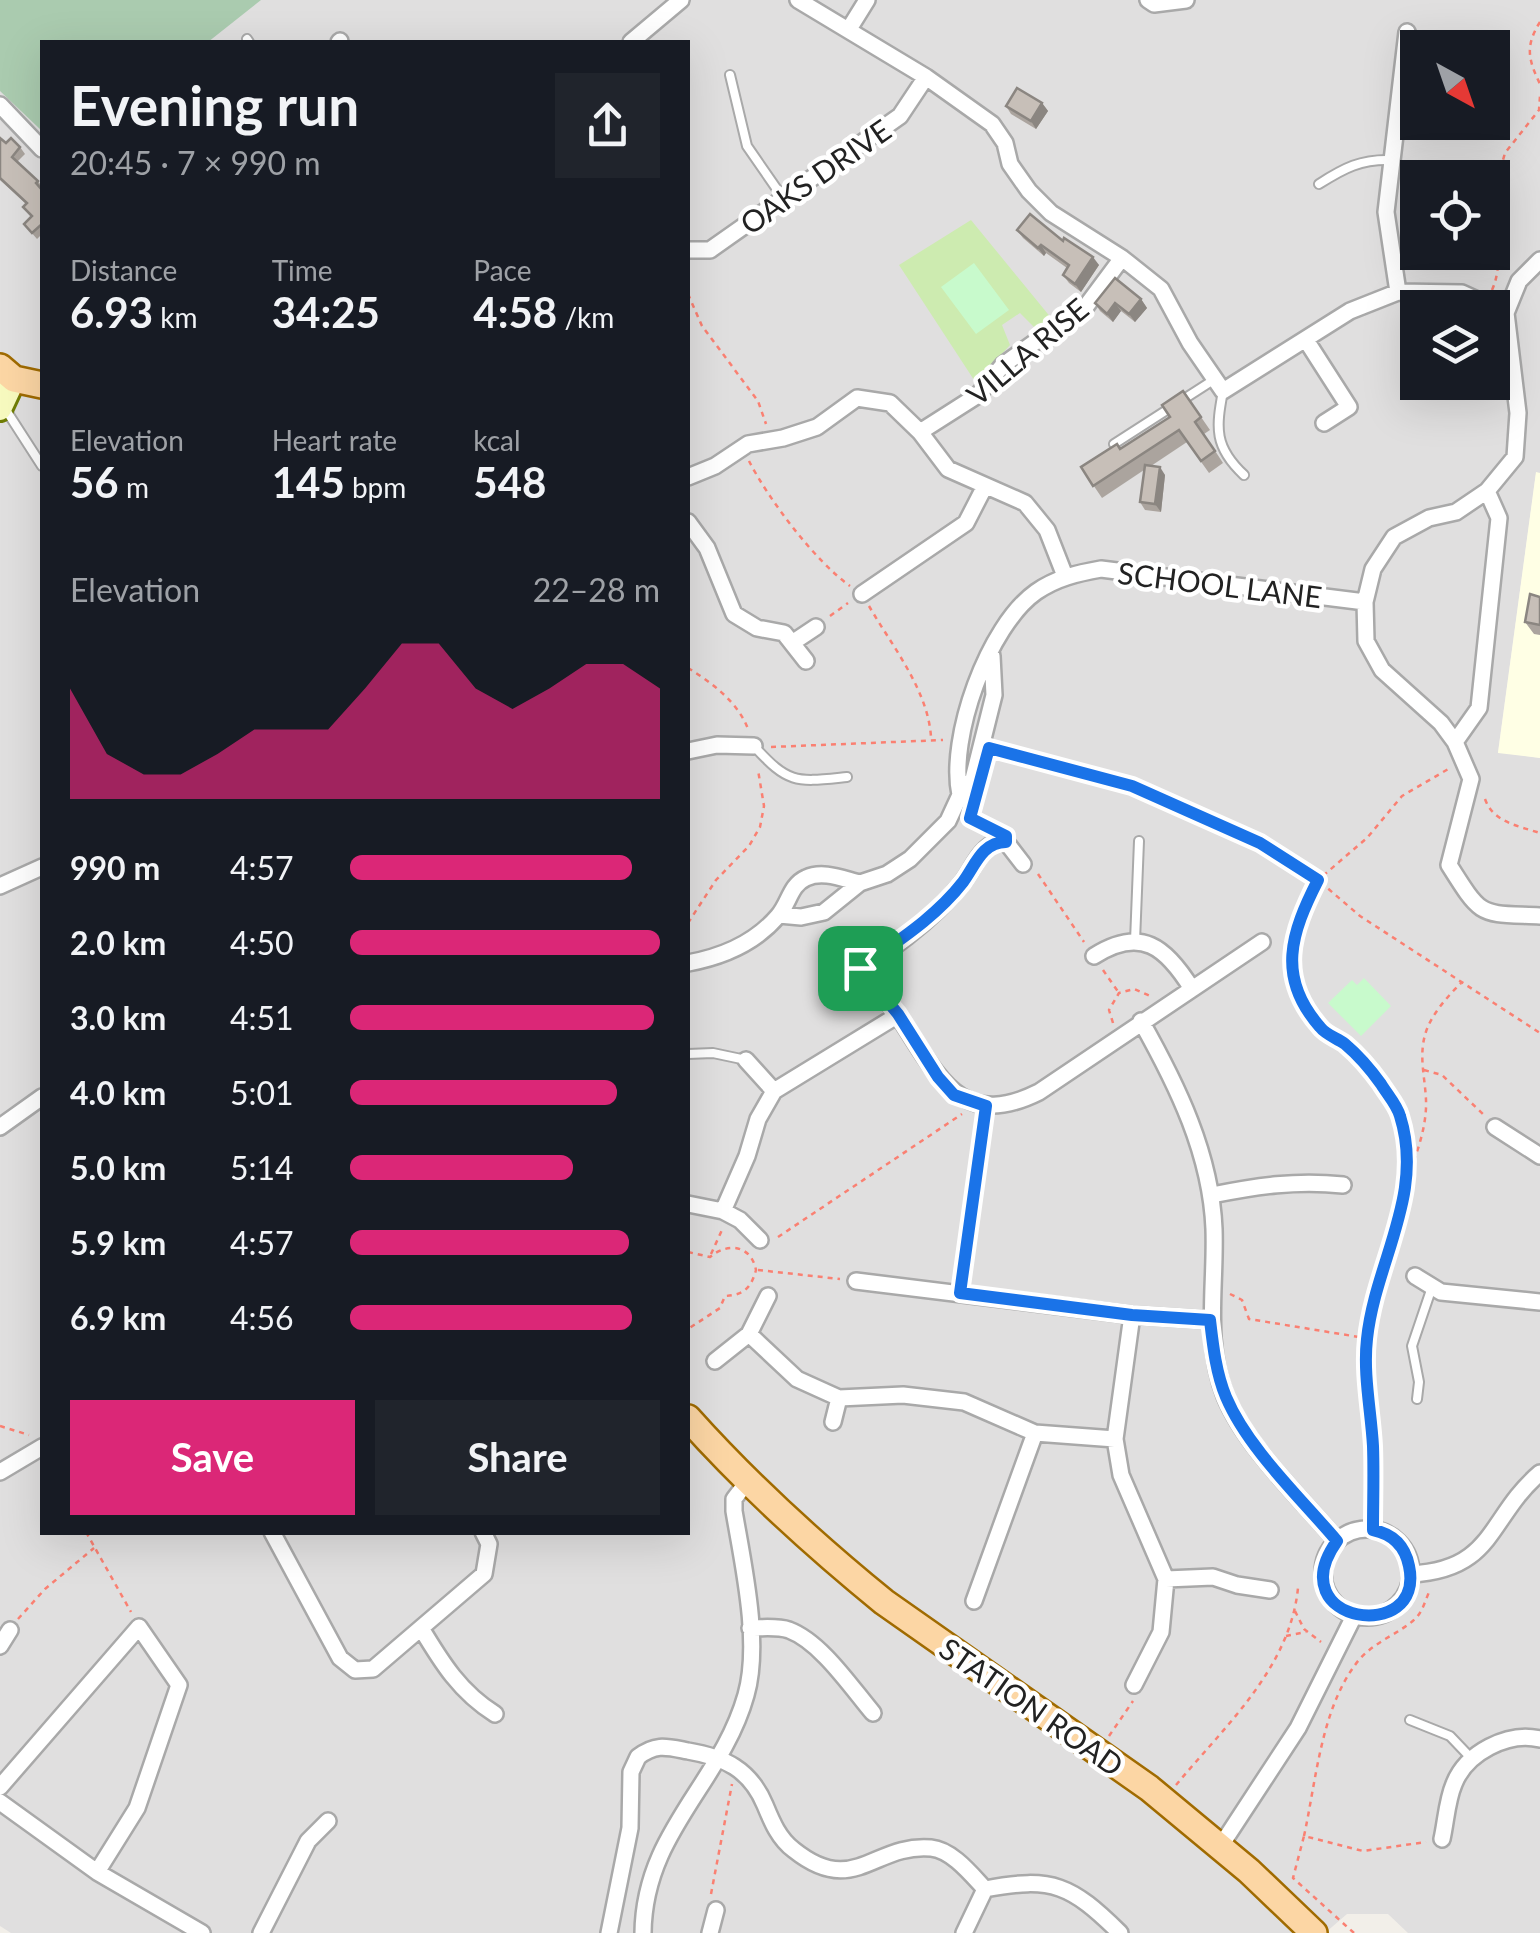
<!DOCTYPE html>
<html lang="en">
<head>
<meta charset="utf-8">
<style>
  body { margin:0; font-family:Lato,sans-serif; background:#20242c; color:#f1f3f6; height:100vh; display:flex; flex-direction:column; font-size:38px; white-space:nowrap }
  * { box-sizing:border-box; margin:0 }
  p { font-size:32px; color:#9ea1a6 }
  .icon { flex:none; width:55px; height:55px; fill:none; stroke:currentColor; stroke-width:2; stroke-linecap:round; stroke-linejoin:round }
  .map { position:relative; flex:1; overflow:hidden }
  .sheet { position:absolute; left:40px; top:40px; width:650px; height:1495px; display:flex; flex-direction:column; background:#171b24; border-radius:0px; box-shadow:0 10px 40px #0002 }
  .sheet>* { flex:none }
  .needle { width:65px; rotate:140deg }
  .controls { position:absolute; left:1400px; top:30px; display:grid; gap:20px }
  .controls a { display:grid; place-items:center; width:110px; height:110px; border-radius:0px; background:#171b24; box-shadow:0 10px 40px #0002; font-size:50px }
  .pin { position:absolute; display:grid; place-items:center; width:85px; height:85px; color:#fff; margin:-42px; border-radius:20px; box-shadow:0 5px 15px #0006 }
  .round { display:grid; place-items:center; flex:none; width:105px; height:105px; border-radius:0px; background:#20242c }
  .overview { display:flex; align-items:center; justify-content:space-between; height:170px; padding:0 30px }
  h1 { font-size:55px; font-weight:700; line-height:75px }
  .stats { display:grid; grid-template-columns:repeat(3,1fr); gap:15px; height:170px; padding:10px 30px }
  .stats div { display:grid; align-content:center }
  .stats b { font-size:42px; font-weight:700 }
  .stats small { font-size:28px; font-weight:400 }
  .stats p { font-size:28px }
  .chart { height:280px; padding:20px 30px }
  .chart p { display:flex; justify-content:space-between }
  .chart svg { width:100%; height:180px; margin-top:10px; fill:#db2777; opacity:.7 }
  .button { display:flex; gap:20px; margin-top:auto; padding:20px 30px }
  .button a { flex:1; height:115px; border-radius:0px; background:#db2777; color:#fff; font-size:40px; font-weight:700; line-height:115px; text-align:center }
  .button a+a { background:#20242c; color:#f1f3f6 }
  ul { padding:0 30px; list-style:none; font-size:32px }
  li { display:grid; grid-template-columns:160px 120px 1fr; align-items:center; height:75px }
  li i { height:25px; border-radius:12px; background:#db2777 }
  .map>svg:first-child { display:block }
  .residential { fill:#e0dfdf; fill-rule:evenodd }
  .education { fill:#ffffe5 }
  .grass { fill:#cdebb0 }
  .cemetery { fill:#aacbaf }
  .park { fill:#c8facc }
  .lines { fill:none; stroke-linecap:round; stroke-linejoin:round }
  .service-casing { stroke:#a9a9a9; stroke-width:12 }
  .minor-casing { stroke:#a9a9a9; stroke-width:20 }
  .secondary-casing { stroke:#707d05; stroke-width:28 }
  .primary-casing { stroke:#a06b00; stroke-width:30 }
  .path { stroke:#fa8072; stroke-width:2.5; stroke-dasharray:5 5; stroke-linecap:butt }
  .service { stroke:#fff; stroke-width:8 }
  .minor { stroke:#fff; stroke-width:15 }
  .secondary { stroke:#f7fabf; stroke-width:22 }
  .primary { stroke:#fcd6a4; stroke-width:25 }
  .wall { fill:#aba49e }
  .shaded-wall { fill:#8b8681 }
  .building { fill:#c7bfb8; stroke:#8b8681; stroke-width:2.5 }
  .route-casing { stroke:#fff; stroke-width:20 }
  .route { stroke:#1a73e8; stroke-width:12 }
  .labels { text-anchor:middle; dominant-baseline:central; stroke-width:9; stroke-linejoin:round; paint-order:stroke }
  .street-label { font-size:30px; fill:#222; stroke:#fff }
</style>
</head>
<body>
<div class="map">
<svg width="1540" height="1933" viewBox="0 0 1540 1933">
  <rect width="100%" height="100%" fill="#f2efe9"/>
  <path class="residential" d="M0,0h1540v473h-4l-38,279 42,6v1175h-132l-20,-19h-41l-22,19h-1314l-11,-7zM42,42h646v1490h-646zM1418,48h74v74h-74zM1418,178h74v74h-74zM1418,308h74v74h-74z"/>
  <path class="education" d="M1536,472l4,1v285l-42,-5z"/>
  <path class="grass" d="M971,220l81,99 -17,9 -15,-15 -18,12 8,20 -34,38 -77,-118z"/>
  <path class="cemetery" d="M0,0h261l-53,42h-166v89l-42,-40z"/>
  <path class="park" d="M974,263l35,47 -33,24 -35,-47z
    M1364,978l27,28 -30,30 -33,-33 24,-23 5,5z"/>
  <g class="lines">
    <defs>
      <path id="service" d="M247,39l2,3
        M730,75l17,71 36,52
        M1319,184c25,-16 42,-25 72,-24
        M1223,391c-7,37 -9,56 21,84
        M4,407l38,59
        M1114,444l101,-65
        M754,746c35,39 43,36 93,31
        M1135,941l4,-100
        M688,1054l25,-1 33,7
        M1417,1399l2,-17 -7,-36 20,-59
        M1410,1720l40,16 21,22"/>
      <path id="minor" d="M798,0l128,77 66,47 13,19 5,21 19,27 22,22 71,45 39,31 29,54 33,48 127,-80 48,-19 64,1 44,20
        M1148,0l6,4 32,-4
        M849,29l18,-29
        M339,42l1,-1
        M631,42l50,-42
        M0,105l42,44
        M688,250h22l190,-134 26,-39
        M1540,260l-21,21 -13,32 12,100 -3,44 -28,34 -31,21 -27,6 -35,19 -21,32 -8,33 1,39 16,29 59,53 14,19 16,37 -22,86c34,54 30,48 91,51
        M1398,292l-12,-80 21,-180
        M1306,340l43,67 -25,16
        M920,432l58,-37 25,-30 84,-60 35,-47
        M688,477l27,-11 33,-22 35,-6 34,-11 40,-29 33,5 30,29 28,37 77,34 22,27 18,46
        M688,522l19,26 27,66 23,14 27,5 22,28
        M862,594l104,-71 19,-37
        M792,643l24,-16
        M1455,742l24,-34 20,-190 -12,-27
        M688,751l29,-6 37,1
        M960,795c-12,-57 28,-169 76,-203 20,-14 42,-19 65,-23l264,33
        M0,886l42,-19
        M779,915l22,2 23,-5 36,-29 27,-9 23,-15 38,-38 12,-26 13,-16 21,-84 -2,-39
        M1094,956c47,-30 72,-9 98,33
        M688,963c33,-6 67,-20 90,-47 11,-12 12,-31 28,-38 17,-8 37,1 54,5
        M860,968c15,18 31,36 43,55 37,57 60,107 136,69l223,-150
        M842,972c38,-7 96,-58 120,-89 9,-11 16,-30 29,-38 6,-4 7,-3 15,-3l17,22
        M1141,1021c36,64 70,133 73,208 2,57 -10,112 11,167 21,51 76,102 112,145
        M746,1060l28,31
        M0,1127l42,-30
        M1495,1127l45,29
        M1212,1195c45,-9 84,-15 131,-10
        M688,1204l35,7
        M760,1240l-20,-20 -17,-9 24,-55 11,-37 16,-28 124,-76
        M1415,1276l26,16 99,10
        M856,1281l276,34 78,5
        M1132,1315l-17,124 6,36 45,104 -5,53 -27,53
        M749,1334l48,45 42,19 64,-3 61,7 71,31 80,6
        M715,1361l34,-27 19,-38
        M833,1422l6,-24
        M0,1472l42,-25
        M1323 1573a44 44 0 1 1 88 0a44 44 0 1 1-88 0Z
        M272,1532l68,126 15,12 18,-1 111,-95 5,-30 -6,-12
        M1411,1574c84,-4 77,-57 129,-101
        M1166,1579l47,-2 24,8 33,5
        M974,1601l61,-168
        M421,1628c21,35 39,64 74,86
        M750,1628c13,0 27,-2 39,2 32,12 62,57 84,83
        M0,1646l10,-16
        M0,1787l139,-160 40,58 -42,123 -40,64
        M0,1802l97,70 105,61
        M1442,1839c4,-18 5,-39 12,-55 12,-31 54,-53 86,-45
        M1220,1847l78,-119 56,-112
        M261,1933l47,-92 20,-20
        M609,1933l21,-105 1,-56 7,-15c18,-14 29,-10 50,-6 36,6 62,18 77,54 7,17 14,34 29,45 60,48 80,-7 137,-2 21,2 40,26 54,41 68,-13 86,-4 135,44
        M643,1933c1,-101 78,-149 103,-238 15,-52 -3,-131 -12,-184v-12l13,-17
        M710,1933l6,-23
        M964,1933l21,-44"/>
      <path id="secondary" d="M0,409l14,-30"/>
      <path id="primary" d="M0,367l14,12 28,6
        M688,1418c60,67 126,127 196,184l265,186 100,83 65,62"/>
    </defs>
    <use href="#service" class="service-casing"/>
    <use href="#minor" class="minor-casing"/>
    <use href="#secondary" class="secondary-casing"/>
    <use href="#primary" class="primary-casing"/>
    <path class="path" d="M1540,22c-15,24 -12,37 0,62
      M1492,198l13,-45 34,-43 1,-14
      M1492,290c13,-29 1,-58 0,-87
      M688,294l14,32 56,75 8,23
      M749,461c20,39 66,100 101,125
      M869,606c23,40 59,84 62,131
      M830,616l18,-13
      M688,668c23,14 50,34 60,61
      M771,747l172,-7
      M999,751l133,35 128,57 58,37 42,36 180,117
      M1485,799c8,23 33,27 55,34
      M971,811l-1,7 18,9
      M1038,874l46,68
      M688,923l28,-43 33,-34 11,-19 4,-21 -6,-36
      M834,928l15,22
      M1103,970l16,23
      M1113,1023l-4,-13 10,-17 15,-4 16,7
      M1424,1070l18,5 42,40
      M1410,1170c8,-19 15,-41 16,-62 1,-24 -8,-48 -1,-73 5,-19 22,-38 36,-52
      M778,1237l184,-123
      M688,1252l22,5c18,-15 41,-12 46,13 -5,18 -12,25 -31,26l-5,12 -32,21
      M711,1254l11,-24
      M758,1270l82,9
      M962,1278l22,-156
      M1230,1294l12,6 7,19 116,19
      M0,1426l29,9
      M1373,1530v-81l-8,-93 2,-18 17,-74 19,-55 6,-45 -9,-51 -25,-38 -31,-31 -23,-15 -26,-40 -5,-38 12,-40 16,-31 49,-42 35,-42 48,-28
      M86,1532l45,80
      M1295,1611l9,18 17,13
      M18,1619l27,-30 49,-41
      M1286,1636l20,-4
      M1109,1736l24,-35
      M1176,1785c49,-59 114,-117 122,-197
      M1304,1836c12,-55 17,-125 51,-171 16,-23 45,-31 61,-47 7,-7 10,-20 14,-28
      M711,1894l21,-110
      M1354,1933l-61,-55 11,-42 59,15 63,-9"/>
    <use href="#service" class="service"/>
    <use href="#minor" class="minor"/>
    <use href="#secondary" class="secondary"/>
    <use href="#primary" class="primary"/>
  </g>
  <path class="wall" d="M1042,103l6,8 -12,18 -25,-15 -5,-8z
    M0,138l6,5 14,4 5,7 -8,8 21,19 4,6v47l-5,5 -13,-15 7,-7 -8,-10 3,-3 -26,-24z
    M1017,230l46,11 36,24 -18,27 -12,-9 -6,-8 4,-7 -21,-15 -2,3 -21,-18z
    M1141,299l6,9 -12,14 -14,-11 -8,11 -13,-11 -5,-8z
    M1183,391l27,39 -6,4 19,29 -14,10 -22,-31 -36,24 14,9 -4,37 -16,-2 -5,-8 4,-32 -42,28 -21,-31 40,-18 49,-32z
    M1540,597v38l-6,-1 -9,-12z"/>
  <path class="shaded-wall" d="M1042,103l6,8 -12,18 -5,-8z
    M1041,245l5,8 -2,3 -6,-8z
    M1093,257l6,8 -18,27 -6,-8z
    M1141,299l6,9 -12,14 -6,-8z
    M1115,303l6,8 -8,11 -6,-8z
    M1160,467l5,8 -4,37 -6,-8z"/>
  <path class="building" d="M1017,88l25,15 -11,18 -25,-15z
    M0,138l6,5 5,-5 9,9 -8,10 26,24 -2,2 6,7v34l-10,9 -8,-9 8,-8 -9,-9 4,-4 -27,-25z
    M1030,214l33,27 1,-3 29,19 -18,27 -12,-9 6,-10 -28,-20 -3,3 -21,-18z
    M1115,278l26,21 -12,15 -14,-11 -8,11 -12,-11z
    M1183,391l18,26 -6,5 20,29 -14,10 -22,-31 -86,56 -12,-19 36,-23 3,5 50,-32 -8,-12z
    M1145,465l15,2 -5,37 -15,-2z
    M1530,594l10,3v28l-15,-3z"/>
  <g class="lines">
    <defs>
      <path id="route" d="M989,748l143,38 128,57 58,37c-27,53 -42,97 2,147 6,8 17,11 25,17 13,11 26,26 36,40 6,10 16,21 19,32 25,79 -25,146 -33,223 -4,35 4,72 6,107 1,28 0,56 0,84 20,4 32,16 36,36 17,79 -131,58 -72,-25 -36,-43 -89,-92 -111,-144 -10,-24 -13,-51 -16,-77l-78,-5 -172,-22 26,-187 -32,-11 -16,-18 -40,-63 -38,-46c36,-26 75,-50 103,-86 12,-16 19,-40 43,-40v-6l-36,-18z"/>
    </defs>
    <use href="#route" class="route-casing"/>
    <use href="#route" class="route"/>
  </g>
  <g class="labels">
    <g class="street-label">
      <text transform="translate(815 176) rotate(-35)">OAKS DRIVE</text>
      <text transform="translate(1027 351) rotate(-40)">VILLA RISE</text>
      <text transform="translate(1220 584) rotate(7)">SCHOOL LANE</text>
      <text transform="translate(1032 1706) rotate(35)">STATION ROAD</text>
    </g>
  </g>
</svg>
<div class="controls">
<a><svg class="needle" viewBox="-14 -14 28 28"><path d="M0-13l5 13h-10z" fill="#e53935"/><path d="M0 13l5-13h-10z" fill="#9ea1a6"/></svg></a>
<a><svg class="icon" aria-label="locate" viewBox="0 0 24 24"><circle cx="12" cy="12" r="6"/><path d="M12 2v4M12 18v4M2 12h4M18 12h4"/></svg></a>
<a><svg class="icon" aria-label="layers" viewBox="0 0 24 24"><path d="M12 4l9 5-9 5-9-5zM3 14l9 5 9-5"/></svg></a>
</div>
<div class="pin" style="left:860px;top:968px;background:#1e9e55"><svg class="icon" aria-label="arrive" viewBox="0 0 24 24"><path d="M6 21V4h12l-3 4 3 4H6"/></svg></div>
<section class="sheet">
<div class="overview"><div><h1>Evening run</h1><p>20:45 · 7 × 990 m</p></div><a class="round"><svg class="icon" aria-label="share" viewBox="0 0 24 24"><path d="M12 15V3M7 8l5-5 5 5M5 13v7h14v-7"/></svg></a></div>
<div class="stats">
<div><p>Distance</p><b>6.93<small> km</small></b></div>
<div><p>Time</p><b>34:25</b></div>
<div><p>Pace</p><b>4:58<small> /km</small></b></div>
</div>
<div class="stats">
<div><p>Elevation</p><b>56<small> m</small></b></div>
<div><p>Heart rate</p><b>145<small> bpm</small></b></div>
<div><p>kcal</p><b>548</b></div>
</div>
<div class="chart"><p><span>Elevation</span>22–28 m</p>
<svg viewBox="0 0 160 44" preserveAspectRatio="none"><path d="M0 44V17L10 33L20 38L30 38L40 33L50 27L60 27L70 27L80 17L90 6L100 6L110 17L120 22L130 17L140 11L150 11L160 17V44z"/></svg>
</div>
<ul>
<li><b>990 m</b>4:57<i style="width:91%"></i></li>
<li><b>2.0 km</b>4:50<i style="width:100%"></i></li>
<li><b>3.0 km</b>4:51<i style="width:98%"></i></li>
<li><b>4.0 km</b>5:01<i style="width:86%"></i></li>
<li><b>5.0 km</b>5:14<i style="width:72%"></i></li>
<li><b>5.9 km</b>4:57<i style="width:90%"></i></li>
<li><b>6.9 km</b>4:56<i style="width:91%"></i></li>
</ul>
<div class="button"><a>Save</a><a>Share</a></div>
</section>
</div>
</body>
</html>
